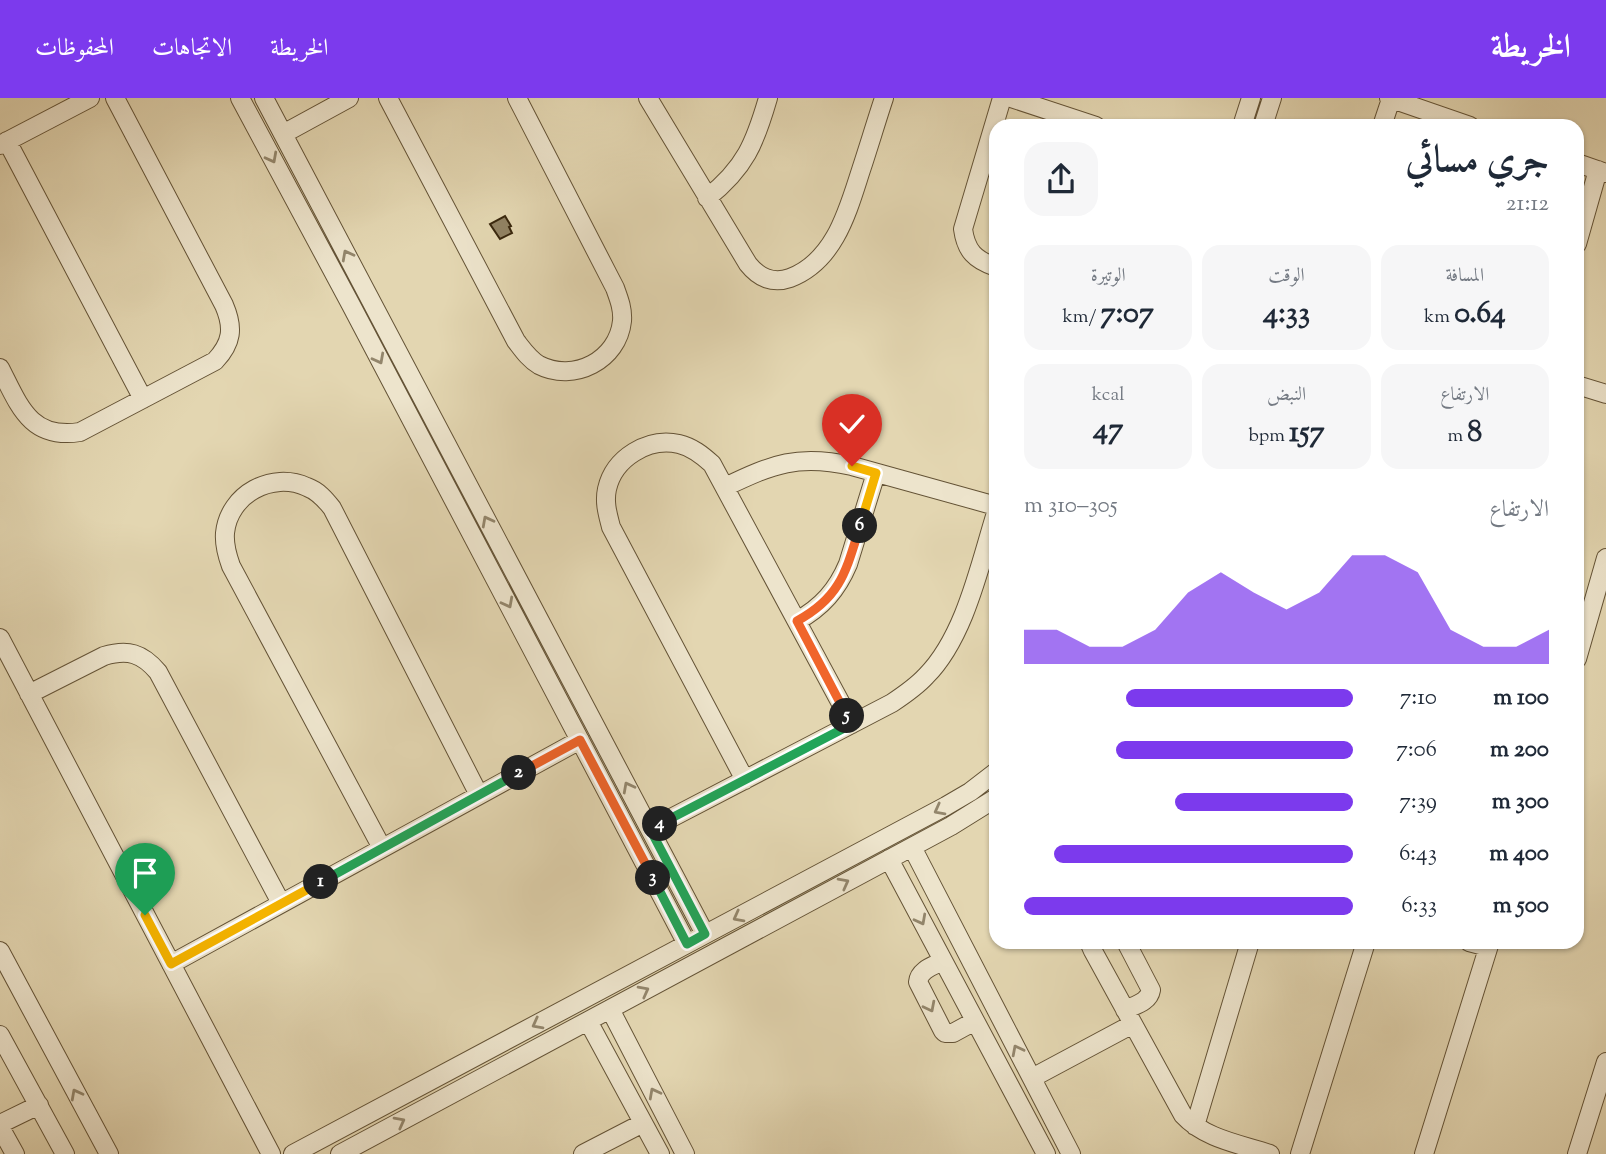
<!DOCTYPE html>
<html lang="ar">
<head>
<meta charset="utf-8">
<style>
  body { margin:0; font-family:"Sorts Mill Goudy",Amiri,serif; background:#f6f6f7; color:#1f2937; direction:rtl; height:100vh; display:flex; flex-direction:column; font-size:26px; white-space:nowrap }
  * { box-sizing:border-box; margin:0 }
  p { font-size:23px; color:#747a83 }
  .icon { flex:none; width:38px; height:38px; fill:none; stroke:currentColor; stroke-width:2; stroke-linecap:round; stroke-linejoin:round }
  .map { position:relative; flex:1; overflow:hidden; direction:ltr }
  .sheet { position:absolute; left:989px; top:21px; width:595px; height:830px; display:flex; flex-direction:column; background:#fff; border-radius:21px; box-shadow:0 2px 5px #0004; direction:rtl }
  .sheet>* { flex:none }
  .pin { position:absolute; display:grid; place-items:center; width:60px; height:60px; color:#fff; margin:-72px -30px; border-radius:50% 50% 50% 0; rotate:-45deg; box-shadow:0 0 7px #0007 }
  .pin .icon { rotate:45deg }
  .km { position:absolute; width:35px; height:35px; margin:-18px; border-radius:50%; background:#222; color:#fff; font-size:19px; line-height:35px; text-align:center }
  .round { display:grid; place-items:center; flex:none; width:74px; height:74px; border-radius:21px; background:#f6f6f7 }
  .overview { display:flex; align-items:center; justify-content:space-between; height:119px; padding:0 35px }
  h1 { font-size:38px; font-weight:800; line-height:52px }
  .metrics { display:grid; grid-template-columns:repeat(3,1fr); gap:10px; height:119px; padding:7px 35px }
  .metrics div { display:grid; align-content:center; border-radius:18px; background:#f6f6f7; text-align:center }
  .metrics b { font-size:30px; font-weight:800 }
  .metrics small { font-size:19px; font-weight:400 }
  .metrics p { font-size:19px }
  .chart { height:196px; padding:14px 35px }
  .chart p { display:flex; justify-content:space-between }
  .chart svg { width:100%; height:126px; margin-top:7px; fill:#7c3aed; opacity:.7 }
  ul { padding:0 35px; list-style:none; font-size:23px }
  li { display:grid; grid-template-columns:112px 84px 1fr; align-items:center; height:52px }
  li i { height:18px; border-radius:9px; background:#7c3aed }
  header { display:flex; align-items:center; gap:42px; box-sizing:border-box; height:98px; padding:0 35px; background:#7c3aed; color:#fff }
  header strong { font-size:33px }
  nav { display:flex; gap:38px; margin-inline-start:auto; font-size:24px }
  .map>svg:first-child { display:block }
  .building { fill:#918262; stroke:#39270d; stroke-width:2 }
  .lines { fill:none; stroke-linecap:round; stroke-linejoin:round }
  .minor-casing { stroke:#645336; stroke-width:20 }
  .minor { stroke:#ede4cc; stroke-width:18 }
  .oneway { stroke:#93866c }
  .split-1-casing { stroke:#fff; stroke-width:14 }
  .split-2-casing { stroke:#fff; stroke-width:14 }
  .split-3-casing { stroke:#fff; stroke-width:14 }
  .split-4-casing { stroke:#fff; stroke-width:14 }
  .split-5-casing { stroke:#fff; stroke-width:14 }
  .split-6-casing { stroke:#fff; stroke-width:14 }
  .split-7-casing { stroke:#fff; stroke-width:14 }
  .split-1 { stroke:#f5b400; stroke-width:9 }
  .split-2 { stroke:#22a559; stroke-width:9 }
  .split-3 { stroke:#f0652b; stroke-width:9 }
  .split-4 { stroke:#22a559; stroke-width:9 }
  .split-5 { stroke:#22a559; stroke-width:9 }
  .split-6 { stroke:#f0652b; stroke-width:9 }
  .split-7 { stroke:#f5b400; stroke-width:9 }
</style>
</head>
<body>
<header>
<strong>الخريطة</strong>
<nav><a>الخريطة</a><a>الاتجاهات</a><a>المحفوظات</a></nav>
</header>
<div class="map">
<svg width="1606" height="1056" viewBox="0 0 1606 1056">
  <rect width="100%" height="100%" fill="#e3d6b1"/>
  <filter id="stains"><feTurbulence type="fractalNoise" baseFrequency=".00286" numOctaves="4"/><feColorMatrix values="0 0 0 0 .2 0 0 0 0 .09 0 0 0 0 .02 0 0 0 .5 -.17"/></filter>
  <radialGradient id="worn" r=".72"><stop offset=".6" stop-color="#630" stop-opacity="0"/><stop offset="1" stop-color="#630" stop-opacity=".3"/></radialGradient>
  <path class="building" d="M505,118l6,10 -2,1 3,6 -12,6 -10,-15z"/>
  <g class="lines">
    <defs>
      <path id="minor" d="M240,0l111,207 336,639
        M264,0l441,836
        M388,0l128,243c7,9 13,18 23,24 35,18 79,-5 83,-44 1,-12 -3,-22 -7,-33l-98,-190
        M648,0l100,166c11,14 25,20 42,14 45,-17 58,-68 71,-108 8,-24 15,-48 23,-72
        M1011,0l85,28
        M1389,0l81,28
        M1242,28l9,-28
        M1263,28l9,-28
        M1382,28l9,-27
        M283,36l66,-36
        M7,43l136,258
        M0,47l90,-47
        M1577,65l29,10
        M707,100c38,-30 48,-55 61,-100
        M1577,146l21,-74
        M996,169c-21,-7 -30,-16 -33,-38l39,-131
        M0,270c19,37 30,72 80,64l135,-71c17,-18 19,-33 9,-56l-109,-207
        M1577,287l29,9
        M725,389c48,-23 73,-33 127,-21l144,40
        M797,523c25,-14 40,-31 51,-57l28,-91
        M0,540l271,516
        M1577,561l29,-101
        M29,596l75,-38c24,-7 38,-3 54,16l123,231
        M745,682l-134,-253c-3,-12 -7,-24 -4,-38 7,-31 41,-52 72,-45 13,3 23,11 33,20l140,260
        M650,731l242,-126c12,-8 24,-16 34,-27 39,-39 54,-112 70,-163
        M912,749l159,307
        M382,750l-151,-282c-4,-11 -7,-21 -6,-33 4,-39 47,-62 82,-46 11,4 18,12 25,21l147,287
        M889,761l157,295
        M1089,844l4,9 90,164c22,24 57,29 87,39
        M1469,844l19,5
        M0,853l109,203
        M943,863c-10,5 -24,9 -25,21l25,49 2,2h8l22,-12
        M171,866l409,-224
        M610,911l75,145
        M1125,912c10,-5 24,-8 26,-20l-25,-48
        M588,923l72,133
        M0,937l65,119
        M1032,980l101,-54
        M0,1026l39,-19
        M1195,1028l55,-184
        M0,1029l15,27
        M293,1056l653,-348 24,-14 26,-20
        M340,1056l611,-328 45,-28
        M583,1056l60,-31
        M1300,1056l66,-212
        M1424,1056l66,-212
        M1577,1056l29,-92"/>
    </defs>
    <use href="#minor" class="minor-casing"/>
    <use href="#minor" class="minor"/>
  </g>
  <defs><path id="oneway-chevron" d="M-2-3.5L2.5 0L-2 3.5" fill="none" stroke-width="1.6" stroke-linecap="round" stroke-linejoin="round" transform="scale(1.75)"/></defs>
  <g class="oneway">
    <use href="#oneway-chevron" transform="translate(272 60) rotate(62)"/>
    <use href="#oneway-chevron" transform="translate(347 157) rotate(-118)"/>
    <use href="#oneway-chevron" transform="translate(379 261) rotate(62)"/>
    <use href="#oneway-chevron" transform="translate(487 423) rotate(-118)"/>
    <use href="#oneway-chevron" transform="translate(508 505) rotate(62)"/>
    <use href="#oneway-chevron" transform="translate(628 689) rotate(-118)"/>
    <use href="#oneway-chevron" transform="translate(939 712) rotate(152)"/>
    <use href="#oneway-chevron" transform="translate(844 785) rotate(-28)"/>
    <use href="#oneway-chevron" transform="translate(738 819) rotate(152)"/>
    <use href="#oneway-chevron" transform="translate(921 822) rotate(62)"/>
    <use href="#oneway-chevron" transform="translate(644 893) rotate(-28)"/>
    <use href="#oneway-chevron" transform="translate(930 909) rotate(63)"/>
    <use href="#oneway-chevron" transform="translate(537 926) rotate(152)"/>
    <use href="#oneway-chevron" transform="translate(1017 952) rotate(-117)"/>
    <use href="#oneway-chevron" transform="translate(654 995) rotate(-118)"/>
    <use href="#oneway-chevron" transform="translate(76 996) rotate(-118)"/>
    <use href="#oneway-chevron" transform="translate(400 1024) rotate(-28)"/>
  </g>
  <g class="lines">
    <defs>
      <path id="split-1" d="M145,817l26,49 150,-82"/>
      <path id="split-2" d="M321,784l198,-109"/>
      <path id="split-3" d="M519,675l61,-33 73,138"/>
      <path id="split-4" d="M653,780l34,66 18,-10 -55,-105 10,-5"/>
      <path id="split-5" d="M660,726l192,-100 -5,-8"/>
      <path id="split-6" d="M847,618l-50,-95c44,-24 49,-50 63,-95"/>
      <path id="split-7" d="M852,368l24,7 -16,53"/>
    </defs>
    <use href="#split-1" class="split-1-casing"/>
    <use href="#split-2" class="split-2-casing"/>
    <use href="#split-3" class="split-3-casing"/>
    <use href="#split-4" class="split-4-casing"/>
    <use href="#split-5" class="split-5-casing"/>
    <use href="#split-6" class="split-6-casing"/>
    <use href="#split-7" class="split-7-casing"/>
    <use href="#split-1" class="split-1"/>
    <use href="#split-2" class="split-2"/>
    <use href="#split-3" class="split-3"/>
    <use href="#split-4" class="split-4"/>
    <use href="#split-5" class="split-5"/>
    <use href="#split-6" class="split-6"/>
    <use href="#split-7" class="split-7"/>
  </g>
  <rect width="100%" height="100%" filter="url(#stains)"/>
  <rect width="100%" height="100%" fill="url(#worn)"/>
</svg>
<div class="pin" style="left:145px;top:817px;background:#1e9e55"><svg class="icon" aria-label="arrive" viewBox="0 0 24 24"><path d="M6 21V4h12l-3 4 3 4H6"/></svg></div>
<div class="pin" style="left:852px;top:368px;background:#d93025"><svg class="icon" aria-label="check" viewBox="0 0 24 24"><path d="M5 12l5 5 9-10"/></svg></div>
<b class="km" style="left:321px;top:784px">1</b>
<b class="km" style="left:519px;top:675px">2</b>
<b class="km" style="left:653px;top:780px">3</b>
<b class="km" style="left:660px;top:726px">4</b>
<b class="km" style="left:847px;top:618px">5</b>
<b class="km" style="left:860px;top:428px">6</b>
<section class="sheet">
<div class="overview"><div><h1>جري مسائي</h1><p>21:12</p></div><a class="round"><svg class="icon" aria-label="share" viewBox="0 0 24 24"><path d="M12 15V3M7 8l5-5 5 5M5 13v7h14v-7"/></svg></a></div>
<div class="metrics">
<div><p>المسافة</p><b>0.64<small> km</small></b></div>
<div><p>الوقت</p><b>4:33</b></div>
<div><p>الوتيرة</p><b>7:07<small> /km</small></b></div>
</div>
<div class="metrics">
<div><p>الارتفاع</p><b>8<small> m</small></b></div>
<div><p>النبض</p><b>157<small> bpm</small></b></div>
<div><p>kcal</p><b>47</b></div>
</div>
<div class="chart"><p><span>الارتفاع</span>305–310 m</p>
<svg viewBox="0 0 160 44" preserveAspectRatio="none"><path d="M0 44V32L10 32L20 38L30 38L40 32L50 19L60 12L70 19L80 25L90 19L100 6L110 6L120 12L130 32L140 38L150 38L160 32V44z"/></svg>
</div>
<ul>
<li><b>100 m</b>7:10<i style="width:69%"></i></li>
<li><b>200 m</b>7:06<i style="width:72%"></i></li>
<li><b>300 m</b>7:39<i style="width:54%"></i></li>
<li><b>400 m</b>6:43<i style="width:91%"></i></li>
<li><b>500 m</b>6:33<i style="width:100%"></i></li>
</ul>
</section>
</div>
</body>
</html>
